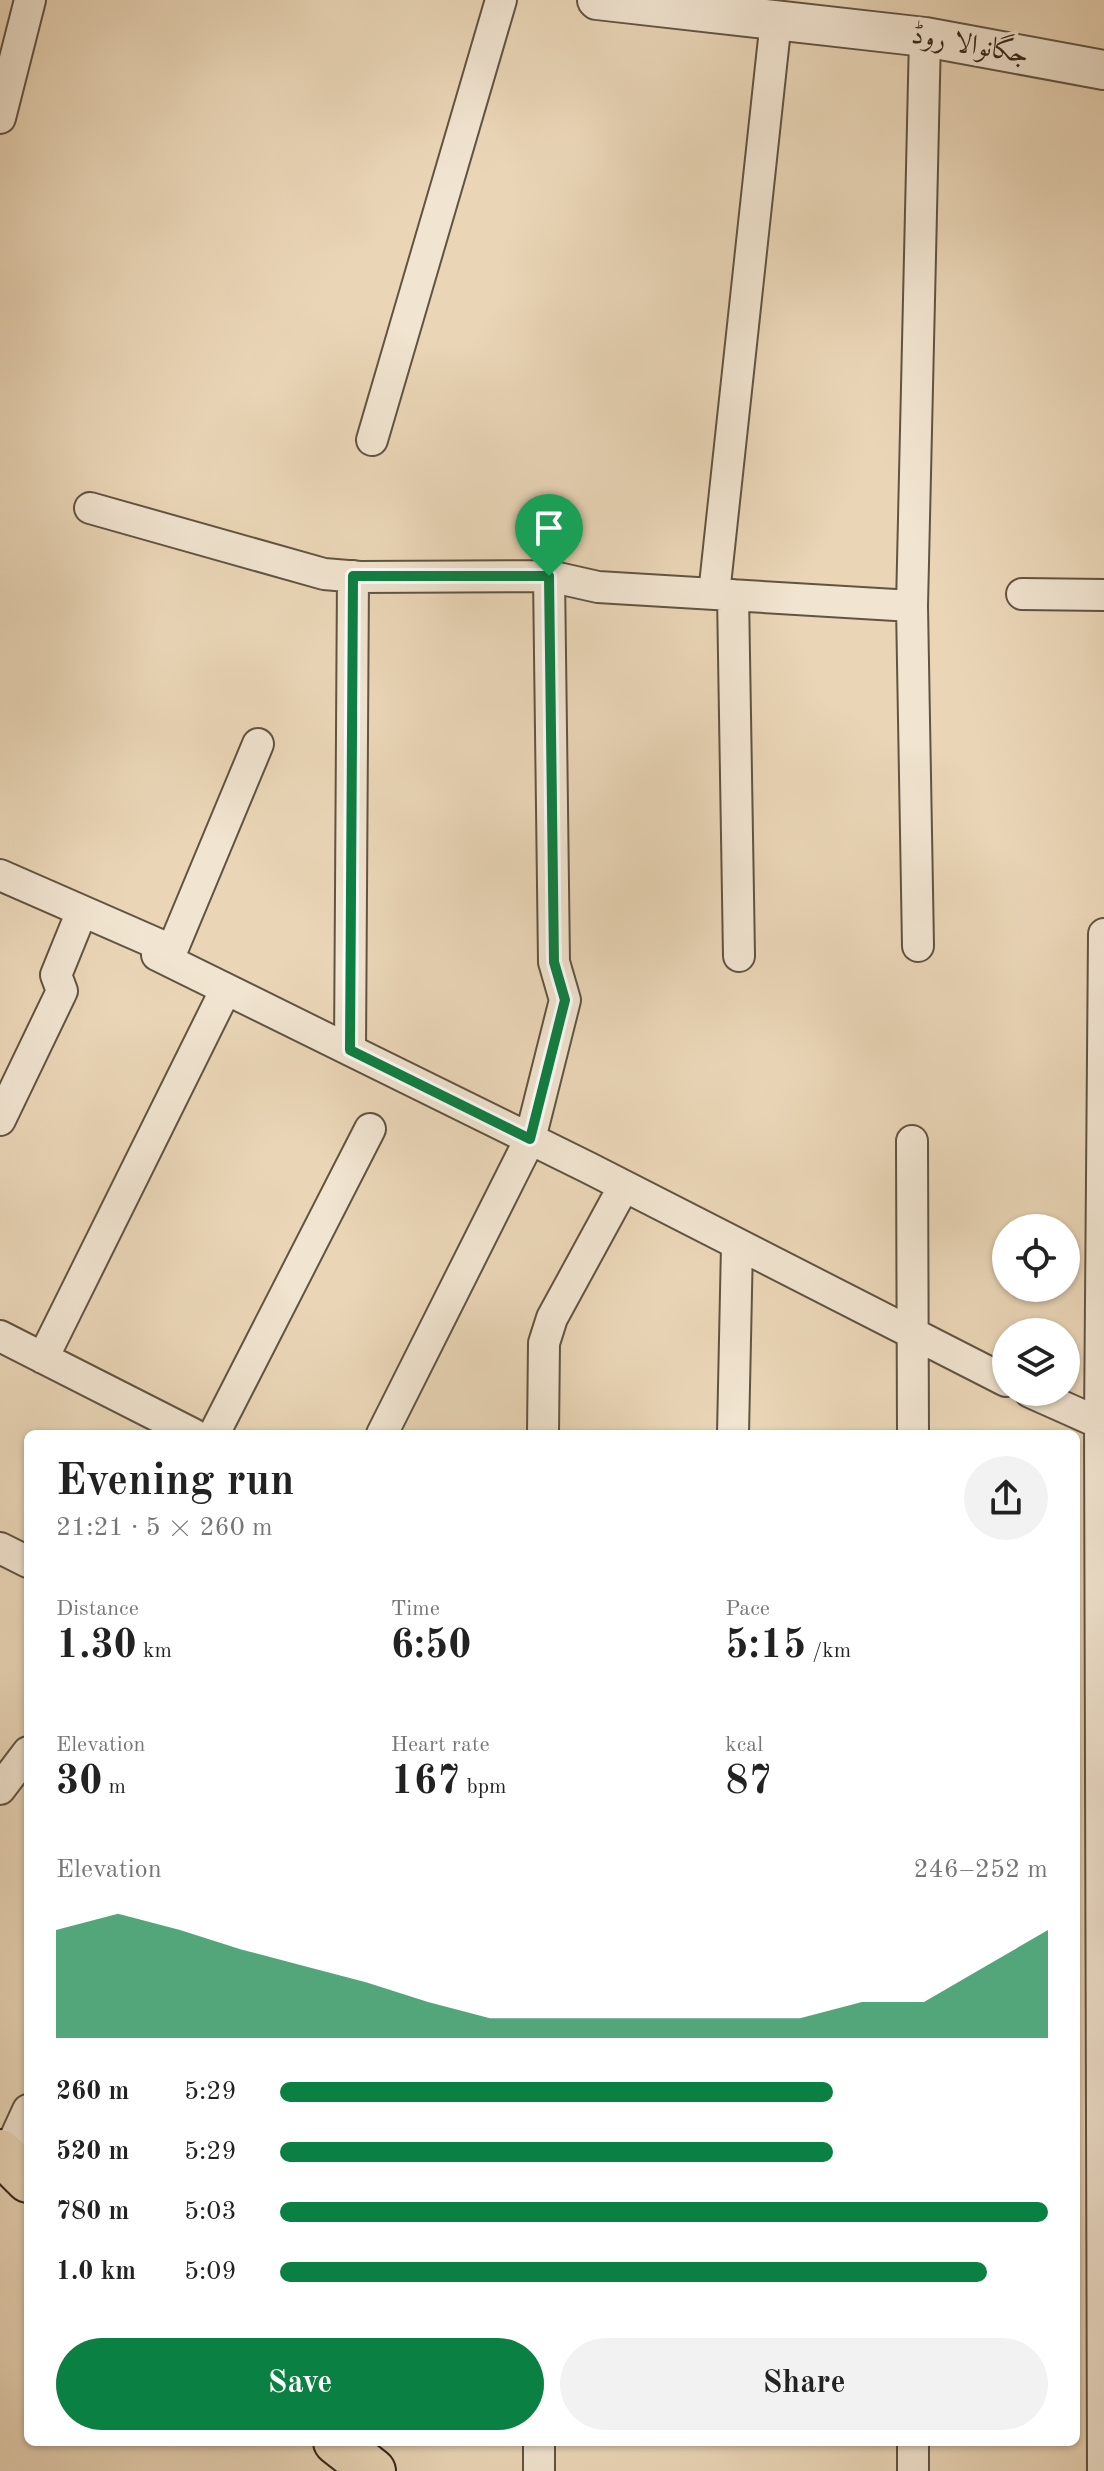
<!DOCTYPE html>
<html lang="en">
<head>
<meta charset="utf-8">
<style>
  body { margin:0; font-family:"Old Standard TT",Amiri,serif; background:#f2f2f2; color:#222; height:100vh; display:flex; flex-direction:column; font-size:30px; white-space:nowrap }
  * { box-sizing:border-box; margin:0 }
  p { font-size:26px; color:#767676 }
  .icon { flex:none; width:44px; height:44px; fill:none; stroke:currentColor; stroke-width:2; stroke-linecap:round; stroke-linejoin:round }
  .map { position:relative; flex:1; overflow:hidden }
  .details { position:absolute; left:24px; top:1430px; width:1056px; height:1016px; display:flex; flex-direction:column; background:#fff; border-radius:12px; box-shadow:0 2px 6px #0004 }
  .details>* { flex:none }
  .fabs { position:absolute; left:992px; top:1214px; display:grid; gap:16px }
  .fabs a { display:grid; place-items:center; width:88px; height:88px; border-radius:50%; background:#fff; box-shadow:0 2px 6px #0004; font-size:40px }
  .pin { position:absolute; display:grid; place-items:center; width:68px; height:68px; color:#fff; margin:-82px -34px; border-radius:50% 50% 50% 0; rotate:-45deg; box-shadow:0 0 8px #0007 }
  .pin .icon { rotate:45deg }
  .round { display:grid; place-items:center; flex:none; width:84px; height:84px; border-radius:42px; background:#f2f2f2 }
  .summary { display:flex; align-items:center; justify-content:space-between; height:136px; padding:0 32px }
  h1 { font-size:44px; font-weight:600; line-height:60px }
  .stats { display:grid; grid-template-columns:repeat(3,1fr); gap:12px; height:136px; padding:8px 32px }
  .stats div { display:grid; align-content:center }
  .stats b { font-size:40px; font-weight:600 }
  .stats small { font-size:22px; font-weight:400 }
  .stats p { font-size:22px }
  .chart { height:224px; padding:16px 32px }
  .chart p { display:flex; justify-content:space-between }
  .chart svg { width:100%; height:144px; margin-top:8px; fill:#0b8043; opacity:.7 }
  .cta { display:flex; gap:16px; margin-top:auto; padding:16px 32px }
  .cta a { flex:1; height:92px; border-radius:48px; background:#0b8043; color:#fff; font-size:32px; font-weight:600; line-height:92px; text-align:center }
  .cta a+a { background:#f2f2f2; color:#222 }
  ul { padding:0 32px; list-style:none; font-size:26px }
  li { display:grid; grid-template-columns:128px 96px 1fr; align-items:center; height:60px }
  li i { height:20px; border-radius:10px; background:#0b8043 }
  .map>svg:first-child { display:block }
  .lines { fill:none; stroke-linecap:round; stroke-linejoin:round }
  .minor-casing { stroke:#615442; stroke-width:34 }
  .tertiary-casing { stroke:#615442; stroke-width:42 }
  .primary-casing { stroke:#33281b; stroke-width:48 }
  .minor { stroke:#f1e4d0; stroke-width:30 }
  .tertiary { stroke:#f1e4d0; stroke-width:38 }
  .primary { stroke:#ead6b7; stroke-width:44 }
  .route-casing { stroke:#fff; stroke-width:16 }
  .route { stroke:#0b8043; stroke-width:10 }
  .labels { text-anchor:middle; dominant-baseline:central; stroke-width:7; stroke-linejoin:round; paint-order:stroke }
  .street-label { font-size:28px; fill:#33281b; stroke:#f1e4d0 }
</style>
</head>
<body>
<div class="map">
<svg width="1104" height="2471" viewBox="0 0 1104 2471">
  <rect width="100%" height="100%" fill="#ead6b7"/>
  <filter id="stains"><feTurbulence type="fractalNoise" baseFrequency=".0025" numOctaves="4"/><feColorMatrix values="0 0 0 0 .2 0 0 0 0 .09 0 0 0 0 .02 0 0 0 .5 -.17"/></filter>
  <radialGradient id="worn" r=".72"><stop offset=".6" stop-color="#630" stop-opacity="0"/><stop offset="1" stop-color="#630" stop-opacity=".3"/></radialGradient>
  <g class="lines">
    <defs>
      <path id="minor" d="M0,118l30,-118
        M372,440l129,-440
        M90,508l234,66 36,3 189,-1 49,11 314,19
        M714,594l62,-574
        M1022,594l82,1
        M733,595l6,361
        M0,875l160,70 -3,10 432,213 417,213
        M918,946l-6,-340 13,-569
        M168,960l90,-216
        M350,1050l3,-474
        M0,1120l62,-129 -6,-16 26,-64
        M912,1141l1,293
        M0,1336l193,98
        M43,1358l183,-369
        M1030,1392l74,33
        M214,1434l156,-305
        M382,1434l148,-295 35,-139 -11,-38 -5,-386
        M543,1434l1,-91 8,-25 72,-132
        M733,1434l4,-189
        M0,1548l28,14
        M0,1789l28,-37
        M6,2158l22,-48
        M913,2442v29
        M539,2471v-29
        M1103,2471l-3,-1047 4,-490"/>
      <path id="tertiary" d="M597,0l328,37 179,33"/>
      <path id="primary" d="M0,2152l28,28
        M336,2442l37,29"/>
    </defs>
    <use href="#minor" class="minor-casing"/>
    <use href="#tertiary" class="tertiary-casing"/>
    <use href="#primary" class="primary-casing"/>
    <use href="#minor" class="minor"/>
    <use href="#tertiary" class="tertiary"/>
    <use href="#primary" class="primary"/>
  </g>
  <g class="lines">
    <defs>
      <path id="route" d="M353,576h196l5,386 11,38 -35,139 -180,-89z"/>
    </defs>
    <use href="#route" class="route-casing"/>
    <use href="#route" class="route"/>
  </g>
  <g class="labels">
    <g class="street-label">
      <text transform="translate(970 46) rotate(10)">جگانوالا روڈ</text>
    </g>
  </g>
  <rect width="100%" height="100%" filter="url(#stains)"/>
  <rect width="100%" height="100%" fill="url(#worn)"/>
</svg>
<div class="fabs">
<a><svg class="icon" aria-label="locate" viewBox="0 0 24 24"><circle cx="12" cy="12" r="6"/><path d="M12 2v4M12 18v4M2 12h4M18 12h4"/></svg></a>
<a><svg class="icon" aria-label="layers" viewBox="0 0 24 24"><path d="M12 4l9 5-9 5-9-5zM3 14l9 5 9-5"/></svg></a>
</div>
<div class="pin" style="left:549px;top:576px;background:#1e9e55"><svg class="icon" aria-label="arrive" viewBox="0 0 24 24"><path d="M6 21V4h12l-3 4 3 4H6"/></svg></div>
<section class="details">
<div class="summary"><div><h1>Evening run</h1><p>21:21 · 5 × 260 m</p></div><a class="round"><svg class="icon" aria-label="share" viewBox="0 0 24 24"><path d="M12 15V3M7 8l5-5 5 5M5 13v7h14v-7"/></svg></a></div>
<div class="stats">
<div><p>Distance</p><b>1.30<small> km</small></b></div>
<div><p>Time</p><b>6:50</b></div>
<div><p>Pace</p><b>5:15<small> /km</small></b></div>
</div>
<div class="stats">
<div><p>Elevation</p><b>30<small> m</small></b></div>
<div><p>Heart rate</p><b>167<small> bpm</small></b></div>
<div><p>kcal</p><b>87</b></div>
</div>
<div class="chart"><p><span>Elevation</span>246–252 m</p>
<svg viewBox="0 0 160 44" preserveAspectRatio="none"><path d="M0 44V11L10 6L20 11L30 17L40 22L50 27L60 33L70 38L80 38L90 38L100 38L110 38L120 38L130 33L140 33L150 22L160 11V44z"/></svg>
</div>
<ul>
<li><b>260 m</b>5:29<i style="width:72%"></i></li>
<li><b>520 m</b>5:29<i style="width:72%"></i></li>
<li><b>780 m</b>5:03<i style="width:100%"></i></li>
<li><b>1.0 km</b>5:09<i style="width:92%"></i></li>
</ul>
<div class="cta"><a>Save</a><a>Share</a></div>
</section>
</div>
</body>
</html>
